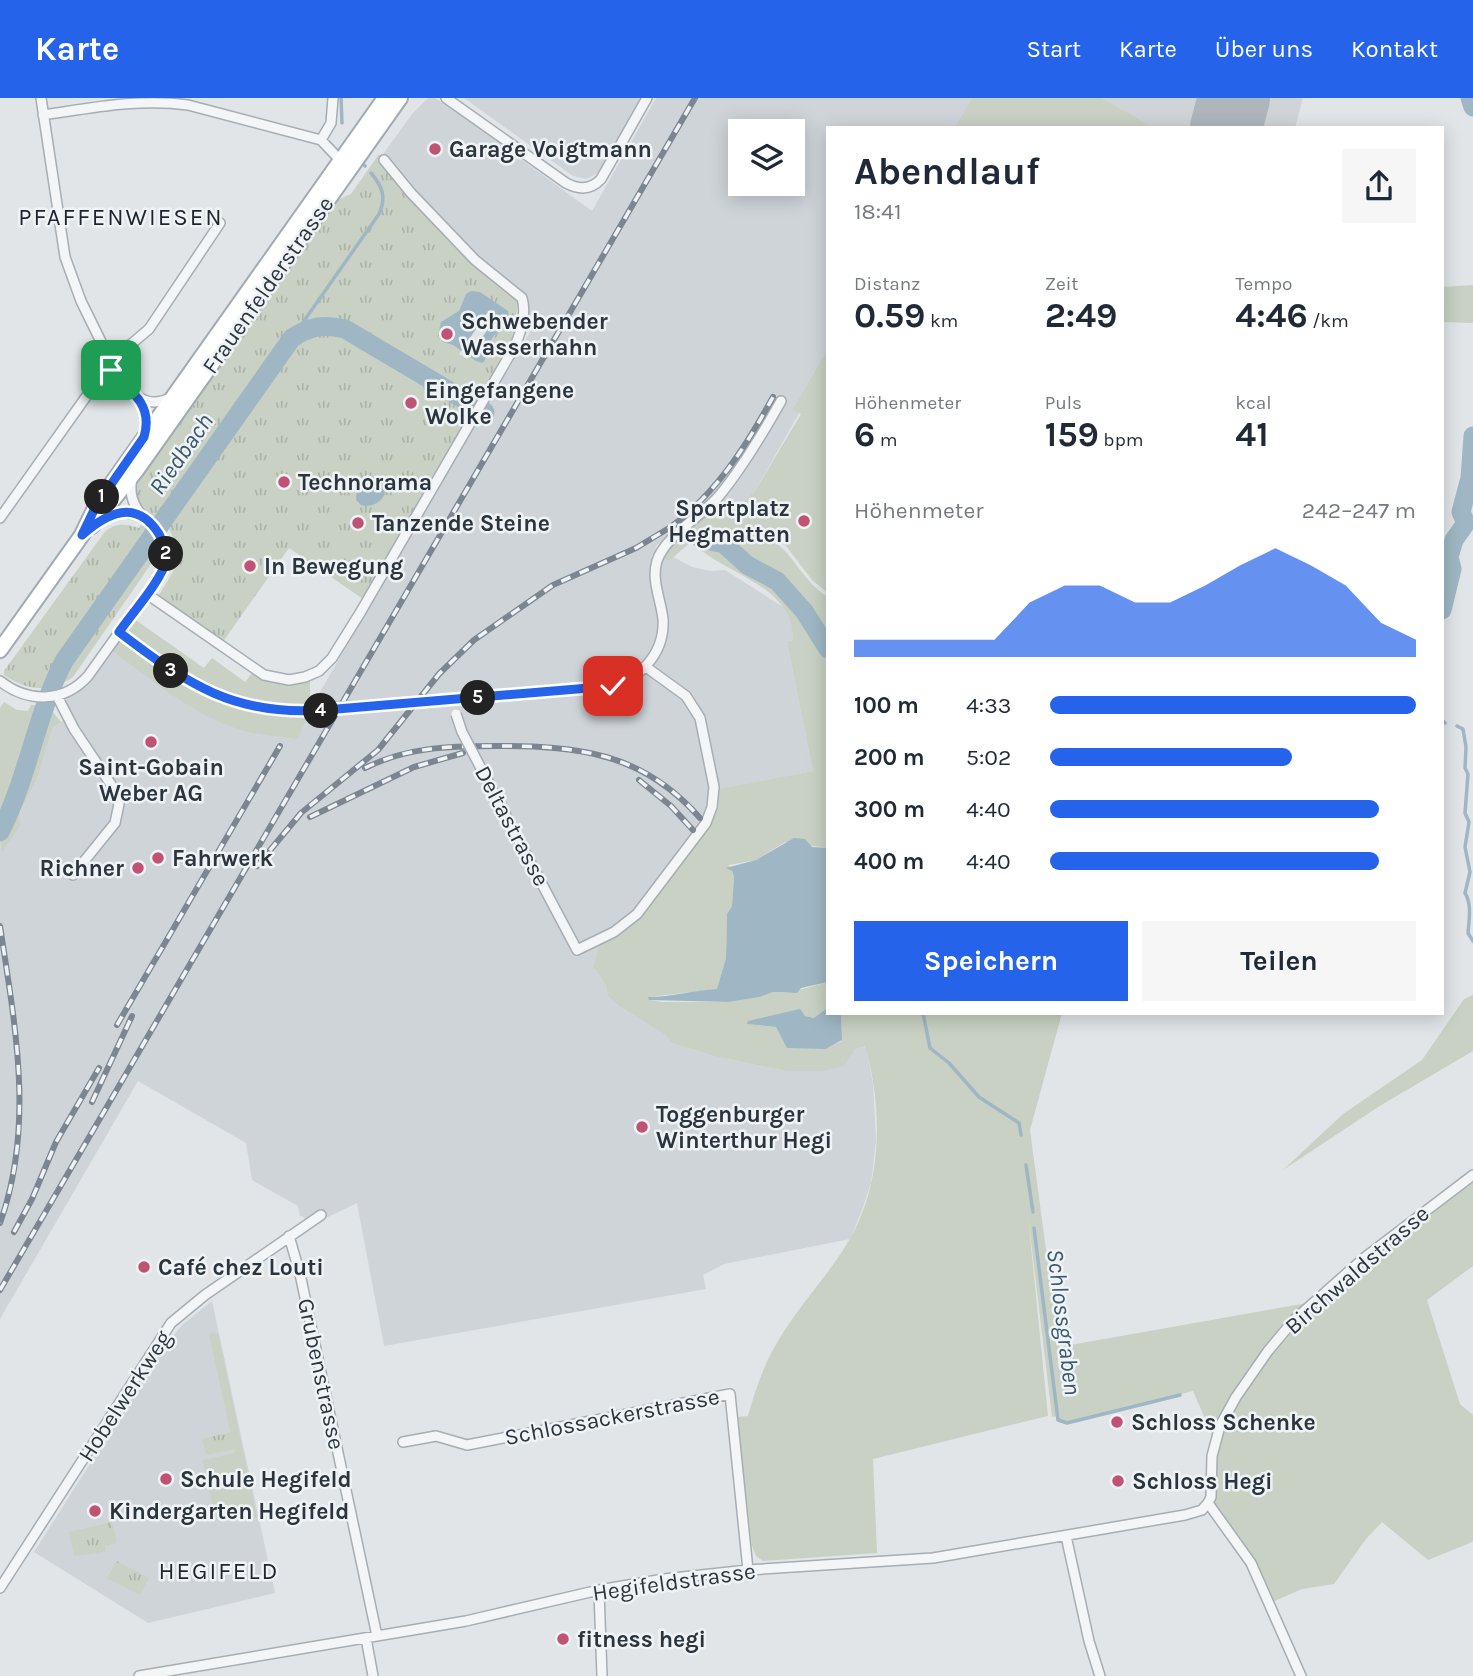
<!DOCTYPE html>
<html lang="de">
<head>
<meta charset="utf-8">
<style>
  body { margin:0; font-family:Karla,sans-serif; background:#f6f6f7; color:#1f2937; height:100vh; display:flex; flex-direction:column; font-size:26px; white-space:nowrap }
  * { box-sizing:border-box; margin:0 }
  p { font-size:23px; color:#747a83 }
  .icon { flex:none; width:38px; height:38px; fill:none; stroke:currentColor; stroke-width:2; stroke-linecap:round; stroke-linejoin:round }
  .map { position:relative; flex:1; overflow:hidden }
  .panel { position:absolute; left:826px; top:28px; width:618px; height:889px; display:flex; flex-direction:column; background:#fff; border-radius:0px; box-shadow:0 4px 18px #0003 }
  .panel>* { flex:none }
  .fabs { position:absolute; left:728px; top:21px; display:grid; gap:14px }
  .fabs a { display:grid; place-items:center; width:77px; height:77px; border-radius:0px; background:#fff; box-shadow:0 4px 18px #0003; font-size:35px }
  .pin { position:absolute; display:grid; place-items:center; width:60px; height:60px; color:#fff; margin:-30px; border-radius:14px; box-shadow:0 4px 10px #0006 }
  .km { position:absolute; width:35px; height:35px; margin:-18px; border-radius:50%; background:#222; color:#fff; font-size:19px; line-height:35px; text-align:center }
  .round { display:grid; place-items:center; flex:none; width:74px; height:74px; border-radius:0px; background:#f6f6f7 }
  .summary { display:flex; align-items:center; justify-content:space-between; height:119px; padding:0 28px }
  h1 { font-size:38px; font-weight:700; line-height:52px }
  .metrics { display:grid; grid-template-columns:repeat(3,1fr); gap:10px; height:119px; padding:7px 28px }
  .metrics div { display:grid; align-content:center }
  .metrics b { font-size:35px; font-weight:700 }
  .metrics small { font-size:19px; font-weight:400 }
  .metrics p { font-size:19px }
  .chart { height:196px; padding:14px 28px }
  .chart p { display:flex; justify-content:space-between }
  .chart svg { width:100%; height:126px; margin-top:7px; fill:#2563eb; opacity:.7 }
  .button { display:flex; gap:14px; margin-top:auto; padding:14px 28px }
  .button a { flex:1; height:80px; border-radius:0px; background:#2563eb; color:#fff; font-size:28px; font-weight:700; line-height:80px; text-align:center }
  .button a+a { background:#f6f6f7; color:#1f2937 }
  ul { padding:0 28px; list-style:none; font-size:23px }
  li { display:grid; grid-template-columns:112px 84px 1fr; align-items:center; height:52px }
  li i { height:18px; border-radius:9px; background:#2563eb }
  header { display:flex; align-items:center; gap:42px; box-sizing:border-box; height:98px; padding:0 35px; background:#2563eb; color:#fff }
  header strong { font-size:33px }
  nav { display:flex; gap:38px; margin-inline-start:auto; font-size:24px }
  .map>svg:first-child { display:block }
  .built { fill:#cfd4d9; fill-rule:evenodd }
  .green { fill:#c8d1c3 }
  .park { fill:url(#park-tufts) }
  .water { fill:#9fb7c4 }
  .pier { fill:#e1e5e8 }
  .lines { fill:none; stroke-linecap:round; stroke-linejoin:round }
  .stream { stroke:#9fb7c4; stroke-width:3.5 }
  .river { stroke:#9fb7c4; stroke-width:19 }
  .runway { stroke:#aeb6bc; stroke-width:72 }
  .street-casing { stroke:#a7adb2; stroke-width:12 }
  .primary-casing { stroke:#a1abb2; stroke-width:18 }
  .street { stroke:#f3f5f7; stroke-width:9 }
  .primary { stroke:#fff; stroke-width:14 }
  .rail-casing { stroke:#7c8690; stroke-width:6 }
  .rail { stroke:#f0f3f6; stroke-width:3.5; stroke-dasharray:10; stroke-linecap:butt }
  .street-bridge-casing { stroke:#a7adb2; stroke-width:12; stroke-linecap:butt }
  .street-bridge { stroke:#f3f5f7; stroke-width:9 }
  .route-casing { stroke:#fff; stroke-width:14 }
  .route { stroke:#2563eb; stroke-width:9 }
  .poi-dot { fill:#c05274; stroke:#f0f3f6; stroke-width:2.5 }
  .labels { text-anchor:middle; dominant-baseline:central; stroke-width:5; stroke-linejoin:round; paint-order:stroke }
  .poi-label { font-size:23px; font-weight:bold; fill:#2b353e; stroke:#f0f3f6; text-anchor:start }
  .street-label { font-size:23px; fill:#2b353e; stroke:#f0f3f6 }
  .neighbourhood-label { font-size:24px; letter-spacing:2px; fill:#1d262f; stroke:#f0f3f6 }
  .water-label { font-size:24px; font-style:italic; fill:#39596d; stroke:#f0f3f6 }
</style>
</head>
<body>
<header>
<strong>Karte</strong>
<nav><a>Start</a><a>Karte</a><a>Über uns</a><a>Kontakt</a></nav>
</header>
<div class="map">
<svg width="1473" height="1578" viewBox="0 0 1473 1578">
  <defs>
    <pattern id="park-tufts" width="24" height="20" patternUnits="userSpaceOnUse" patternTransform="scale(1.75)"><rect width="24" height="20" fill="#c8d1c3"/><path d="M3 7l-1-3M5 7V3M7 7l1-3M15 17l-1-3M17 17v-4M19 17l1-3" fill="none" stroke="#acb4a9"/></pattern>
  </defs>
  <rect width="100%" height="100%" fill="#e1e5e8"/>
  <path class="built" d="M428,0h7l22,15 135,98 64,-113h321l-17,30h-132v234l-73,129 -28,26h-37l-35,30 37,20 18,4 15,-1 60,38 8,15v17l-6,2 26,129 -91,18 4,16 -82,109 -23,20 -22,11 -6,22 12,16 3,13 12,11 44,27 8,9 41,13 73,15h37l31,-21 12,-4 7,38 3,57 -5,42 -10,30 -11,26 -126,25 -21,11 3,14 -322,57 -27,-143 -48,23 -5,-9 -4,-1 -2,-10 -46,-26 -6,-37 -108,-62 -138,238v-482l2,13 20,-26 -3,-3v-8l18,-34 16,-52 14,-9 -10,-22 12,-4 39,-44 82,58 24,13 26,10 53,9 244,-418 -8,-6 -6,-1 1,-9 -36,-33 -107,-114 31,-43zM740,33h53v53h-53z
    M464,0h177l-41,74 -13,7 -14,-3z
    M1102,0h201l-8,30h-143z
    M212,1203l63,292 -127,30 -114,-71 129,-203 19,-24z"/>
  <path class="green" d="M972,0h130l50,29 -197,1z
    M1473,187v38l-31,-1v-35z
    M828,251v244l-16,-13 -26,-34 -9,-6 -70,-9 -6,2 -32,28 -10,-6 47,-45 13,7h8l28,-26 46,-77 -8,-5z
    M708,437c15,1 55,2 66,7 18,10 30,41 54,55v251l-43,-6 -29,18 -27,5 5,12 -2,29 -5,8 -1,44 -9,31 -68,8v3l13,2h66l45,-10 15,1 40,-11v27l-14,9 -9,-2 -58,8 29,3 50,22 16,-8 -1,-28h221l-32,117 29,217 254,-45 160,-127v91l-46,34 33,104 13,11v126l-3,2 -42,17 -46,-38 -16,17 -32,45 -32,5 -34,15 -17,-40 -43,-61 7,-62 -22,-50 -126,32 -9,-3 -1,-4 -5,1 -24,-201 20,200 -175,43 4,94 -114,8 -7,-5 -4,-10 -15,-129 11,-1c8,-29 18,-58 35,-83 20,-32 46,-59 65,-91 35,-57 35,-135 17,-196l-11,4 -10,16 -21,5h-37l-73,-15 -41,-13 -8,-9 -44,-27 -12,-11 -3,-13 -12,-16 6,-22 22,-11 23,-20 63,-84 12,-23v-18l94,-18 -26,-129 6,-2c2,-52 -64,-65 -96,-93v-6z
    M130,518l74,52 8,-10 33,24 9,-12 20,9 36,-4v37l-13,27c-19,-3 -41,-4 -59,-10 -49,-16 -89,-52 -130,-81z
    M4,604l13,8 11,1 3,-6 17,1 13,16 -8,5 -16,52 -18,34v8l3,3 -20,27 -2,-14v-129z
    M1473,897v56l-95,56 -95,63 60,-56 79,-54 42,-61z
    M218,1235l39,184 -8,1 -2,-6 -31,8 -13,-60 32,-7 -26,-119z"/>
  <path class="park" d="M379,56l32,39 -2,3 63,67 43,34 3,7 -6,33 -30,56 -119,206 -74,-51 -69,98 -64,-46c16,-27 30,-40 13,-71l-14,19 -4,16 -78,113c-23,16 -46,14 -69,-2v-4l100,-138c11,-11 22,-9 35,-5l6,-9 -14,-34 14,-15 192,-270 14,-6z
    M231,1334l3,17 -28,6 -4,-16z
    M112,1424l5,21 -12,3v6l-31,4 -5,-24z
    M117,1463l32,17 -9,17 -33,-17z"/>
  <path class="water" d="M471,193l9,1 28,19c3,17 -12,17 -17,30 -3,8 -3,15 -8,22l-7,-2 -23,-16 -10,-3 -5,-6 3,-14 18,-11 7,-17z
    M372,378l11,6 2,12c-5,9 -14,14 -24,11l-5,-5c0,-11 5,-20 16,-24z
    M794,740l11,1 7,8 16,1v134l-27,6 -4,5 -24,-1 -14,5 -31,5 -79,-2 -1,-3c24,0 46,-7 69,-8l9,-31 1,-44 5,-8 2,-29 -2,-6 -6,-3 30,-8z
    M800,911l5,7 9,2 12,-9h2v4h13l1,27 -16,9 -39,-1 -11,-21 -29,-3 1,-3z"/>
  <path class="pier" d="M487,215l8,6 -28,40 -8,-5z"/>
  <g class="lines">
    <path class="stream" d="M341,0l1,25
      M362,65l3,3
      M292,240l87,-124c8,-17 3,-28 -8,-41
      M1442,622l3,3
      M1457,628l6,3 3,18 -1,21 3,6 -3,39 4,9 -4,25 5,25 -5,21c7,11 4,27 3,40l5,8
      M923,915l7,35 19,15 30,34 40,26 2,12
      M1026,1067l7,47
      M1034,1130l24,192 9,3 113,-28"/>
    <path class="river" d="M1470,0l3,9
      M701,441l23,5 23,21 30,16 27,30 24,38
      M1442,512l10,-41 -3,-12 5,-17 12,-17 -5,-11 9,-34 3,-42
      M0,734c28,-54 36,-117 64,-171l228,-323c18,-12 32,-14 53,-9l140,83"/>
    <path class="runway" d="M1226,30l8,-30"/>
    <defs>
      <path id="street" d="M41,0l24,159 16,44 28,57 2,23
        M333,0l-2,25 -10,17 19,20
        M446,0l120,85c13,7 25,7 35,-4l46,-81
        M43,17c48,-7 97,-17 145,-10l133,35
        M110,264l39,-33 71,-106
        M111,283c23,8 32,31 61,16
        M139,300l7,15 -1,20
        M0,420l88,-124 12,-11 11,-2
        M102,421l20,-7 20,4
        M147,496l117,81 25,5 16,-3 14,-6 13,-13 28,-45 152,-262c8,-14 15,-37 10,-53l-47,-38 -64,-67 -27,-33
        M119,534c51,39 101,75 168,79
        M0,583c28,22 64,22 88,-5l73,-102c23,-44 -39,-51 -29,-95
        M57,598l17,33 38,57 7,18 -4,19 -42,52
        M434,603l172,-14c33,-6 59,-33 57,-68 -2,-19 -12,-39 -6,-58 8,-25 45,-45 62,-65 24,-29 44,-63 62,-95
        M526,756l51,96 37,-18 23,-18 69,-91 6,-16 2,-20 -14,-69 -14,-22 -40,-29
        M289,1138l11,38 77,362
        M403,1344l33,-6 31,9 263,-51 18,176
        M1208,1405l3,-6 1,-41 8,-30 16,-29 32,-46 26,-31 70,-62 109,-83
        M1208,1405l43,60 50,113
        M1066,1438l23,105 11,35
        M0,1490l171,-265 34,-28 116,-80
        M599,1492l3,86
        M366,1540l7,38
        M139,1578l327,-55 133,-31 65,-11 84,-9 185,-12 252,-43 17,-5 6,-7"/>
      <path id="primary" d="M92,428l44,-55 264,-373
        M0,552l82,-115 14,-29 289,-408"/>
    </defs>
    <use href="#street" class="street-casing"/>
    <use href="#primary" class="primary-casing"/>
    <use href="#street" class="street"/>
    <use href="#primary" class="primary"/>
    <defs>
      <path id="rail" d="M668,431c48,-35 77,-81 105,-132
        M365,670c42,-21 85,-22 131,-22 82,0 146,6 204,72
        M639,682l32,26 22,24
        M310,719l104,-50 49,-14
        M257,768l44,-53 77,-63 61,-76 35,-34 79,-55 83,-37 38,-23
        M0,828c15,99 35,200 0,297
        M117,927l163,-279
        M92,1004l40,-86
        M14,1134l18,-33 24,-57 43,-74
        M0,1192l695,-1192"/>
    </defs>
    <use href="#rail" class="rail-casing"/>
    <use href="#rail" class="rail"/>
    <defs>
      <path id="street-bridge" d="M287,613l147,-10
        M456,616l6,18 64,122"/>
    </defs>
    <use href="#street-bridge" class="street-bridge-casing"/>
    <use href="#street-bridge" class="street-bridge"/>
  </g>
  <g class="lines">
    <defs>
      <path id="route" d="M111,272v11c26,8 41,29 33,56l-48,69 -14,29c25,-22 54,-37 77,-1 4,8 8,17 7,26 -2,17 -36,56 -47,72 68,52 116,85 206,78l288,-24"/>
    </defs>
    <use href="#route" class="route-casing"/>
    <use href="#route" class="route"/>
  </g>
  <g class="poi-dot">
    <circle cx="435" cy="51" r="7"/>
    <circle cx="447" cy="236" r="7"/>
    <circle cx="411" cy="305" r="7"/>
    <circle cx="284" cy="384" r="7"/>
    <circle cx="804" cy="423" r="7"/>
    <circle cx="358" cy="425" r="7"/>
    <circle cx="250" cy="468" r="7"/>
    <circle cx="151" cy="644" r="7"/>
    <circle cx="158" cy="760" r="7"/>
    <circle cx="138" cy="770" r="7"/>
    <circle cx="642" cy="1029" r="7"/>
    <circle cx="144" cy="1169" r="7"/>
    <circle cx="1117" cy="1324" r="7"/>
    <circle cx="166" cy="1381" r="7"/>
    <circle cx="1118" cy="1383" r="7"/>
    <circle cx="95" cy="1413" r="7"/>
    <circle cx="563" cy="1541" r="7"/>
  </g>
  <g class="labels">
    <g class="poi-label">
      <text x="449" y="51">Garage Voigtmann</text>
      <text x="461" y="223">Schwebender<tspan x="461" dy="26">Wasserhahn</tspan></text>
      <text x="425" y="292">Eingefangene<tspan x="425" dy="26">Wolke</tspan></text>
      <text x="298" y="384">Technorama</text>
      <text x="790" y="410" text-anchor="end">Sportplatz<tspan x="790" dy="26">Hegmatten</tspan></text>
      <text x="372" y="425">Tanzende Steine</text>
      <text x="264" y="468">In Bewegung</text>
      <text x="151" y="669" text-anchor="middle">Saint-Gobain<tspan x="151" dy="26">Weber AG</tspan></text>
      <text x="172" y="760">Fahrwerk</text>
      <text x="124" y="770" text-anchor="end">Richner</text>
      <text x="656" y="1016">Toggenburger<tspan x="656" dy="26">Winterthur Hegi</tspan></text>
      <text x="158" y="1169">Café chez Louti</text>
      <text x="1131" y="1324">Schloss Schenke</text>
      <text x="180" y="1381">Schule Hegifeld</text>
      <text x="1132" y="1383">Schloss Hegi</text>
      <text x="109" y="1413">Kindergarten Hegifeld</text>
      <text x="577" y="1541">fitness hegi</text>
    </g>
    <g class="street-label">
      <text transform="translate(268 187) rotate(-55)">Frauenfelderstrasse</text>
      <text transform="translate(512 728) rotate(62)">Deltastrasse</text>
      <text transform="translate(1357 1172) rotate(-41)">Birchwaldstrasse</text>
      <text transform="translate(321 1276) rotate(78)">Grubenstrasse</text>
      <text transform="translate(125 1298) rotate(-57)">Hobelwerkweg</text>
      <text transform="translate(612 1319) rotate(-11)">Schlossackerstrasse</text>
      <text transform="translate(674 1484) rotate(-8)">Hegifeldstrasse</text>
    </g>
    <g class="neighbourhood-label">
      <text x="121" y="119">PFAFFENWIESEN</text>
      <text x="219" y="1473">HEGIFELD</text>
    </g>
    <g class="water-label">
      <text transform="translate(181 356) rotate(-55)">Riedbach</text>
      <text transform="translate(1064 1224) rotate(83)">Schlossgraben</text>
    </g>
  </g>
</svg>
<div class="fabs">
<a><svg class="icon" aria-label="layers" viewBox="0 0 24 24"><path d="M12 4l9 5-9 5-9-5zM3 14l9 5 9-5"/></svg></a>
</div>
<div class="pin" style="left:111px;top:272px;background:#1e9e55"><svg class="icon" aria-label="arrive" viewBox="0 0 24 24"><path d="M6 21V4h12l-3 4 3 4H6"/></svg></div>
<div class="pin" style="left:613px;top:588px;background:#d93025"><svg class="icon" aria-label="check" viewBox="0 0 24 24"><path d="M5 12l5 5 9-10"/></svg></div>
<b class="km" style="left:102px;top:399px">1</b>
<b class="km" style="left:166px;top:456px">2</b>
<b class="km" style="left:171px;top:573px">3</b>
<b class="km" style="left:321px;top:613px">4</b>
<b class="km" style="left:478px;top:600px">5</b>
<section class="panel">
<div class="summary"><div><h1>Abendlauf</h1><p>18:41</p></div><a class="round"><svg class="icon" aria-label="share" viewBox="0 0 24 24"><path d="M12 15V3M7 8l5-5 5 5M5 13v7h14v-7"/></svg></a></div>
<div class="metrics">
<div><p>Distanz</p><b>0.59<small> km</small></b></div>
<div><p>Zeit</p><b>2:49</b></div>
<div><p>Tempo</p><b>4:46<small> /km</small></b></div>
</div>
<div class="metrics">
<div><p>Höhenmeter</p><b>6<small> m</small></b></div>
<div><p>Puls</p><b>159<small> bpm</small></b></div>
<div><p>kcal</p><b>41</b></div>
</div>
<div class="chart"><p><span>Höhenmeter</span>242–247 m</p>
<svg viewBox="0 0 160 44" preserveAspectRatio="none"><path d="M0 44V38L10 38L20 38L30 38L40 38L50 25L60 19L70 19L80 25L90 25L100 19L110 12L120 6L130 12L140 19L150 32L160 38V44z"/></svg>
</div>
<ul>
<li><b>100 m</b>4:33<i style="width:100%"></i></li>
<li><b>200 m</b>5:02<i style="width:66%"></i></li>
<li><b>300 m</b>4:40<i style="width:90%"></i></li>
<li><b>400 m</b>4:40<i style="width:90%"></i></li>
</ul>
<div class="button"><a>Speichern</a><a>Teilen</a></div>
</section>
</div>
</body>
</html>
